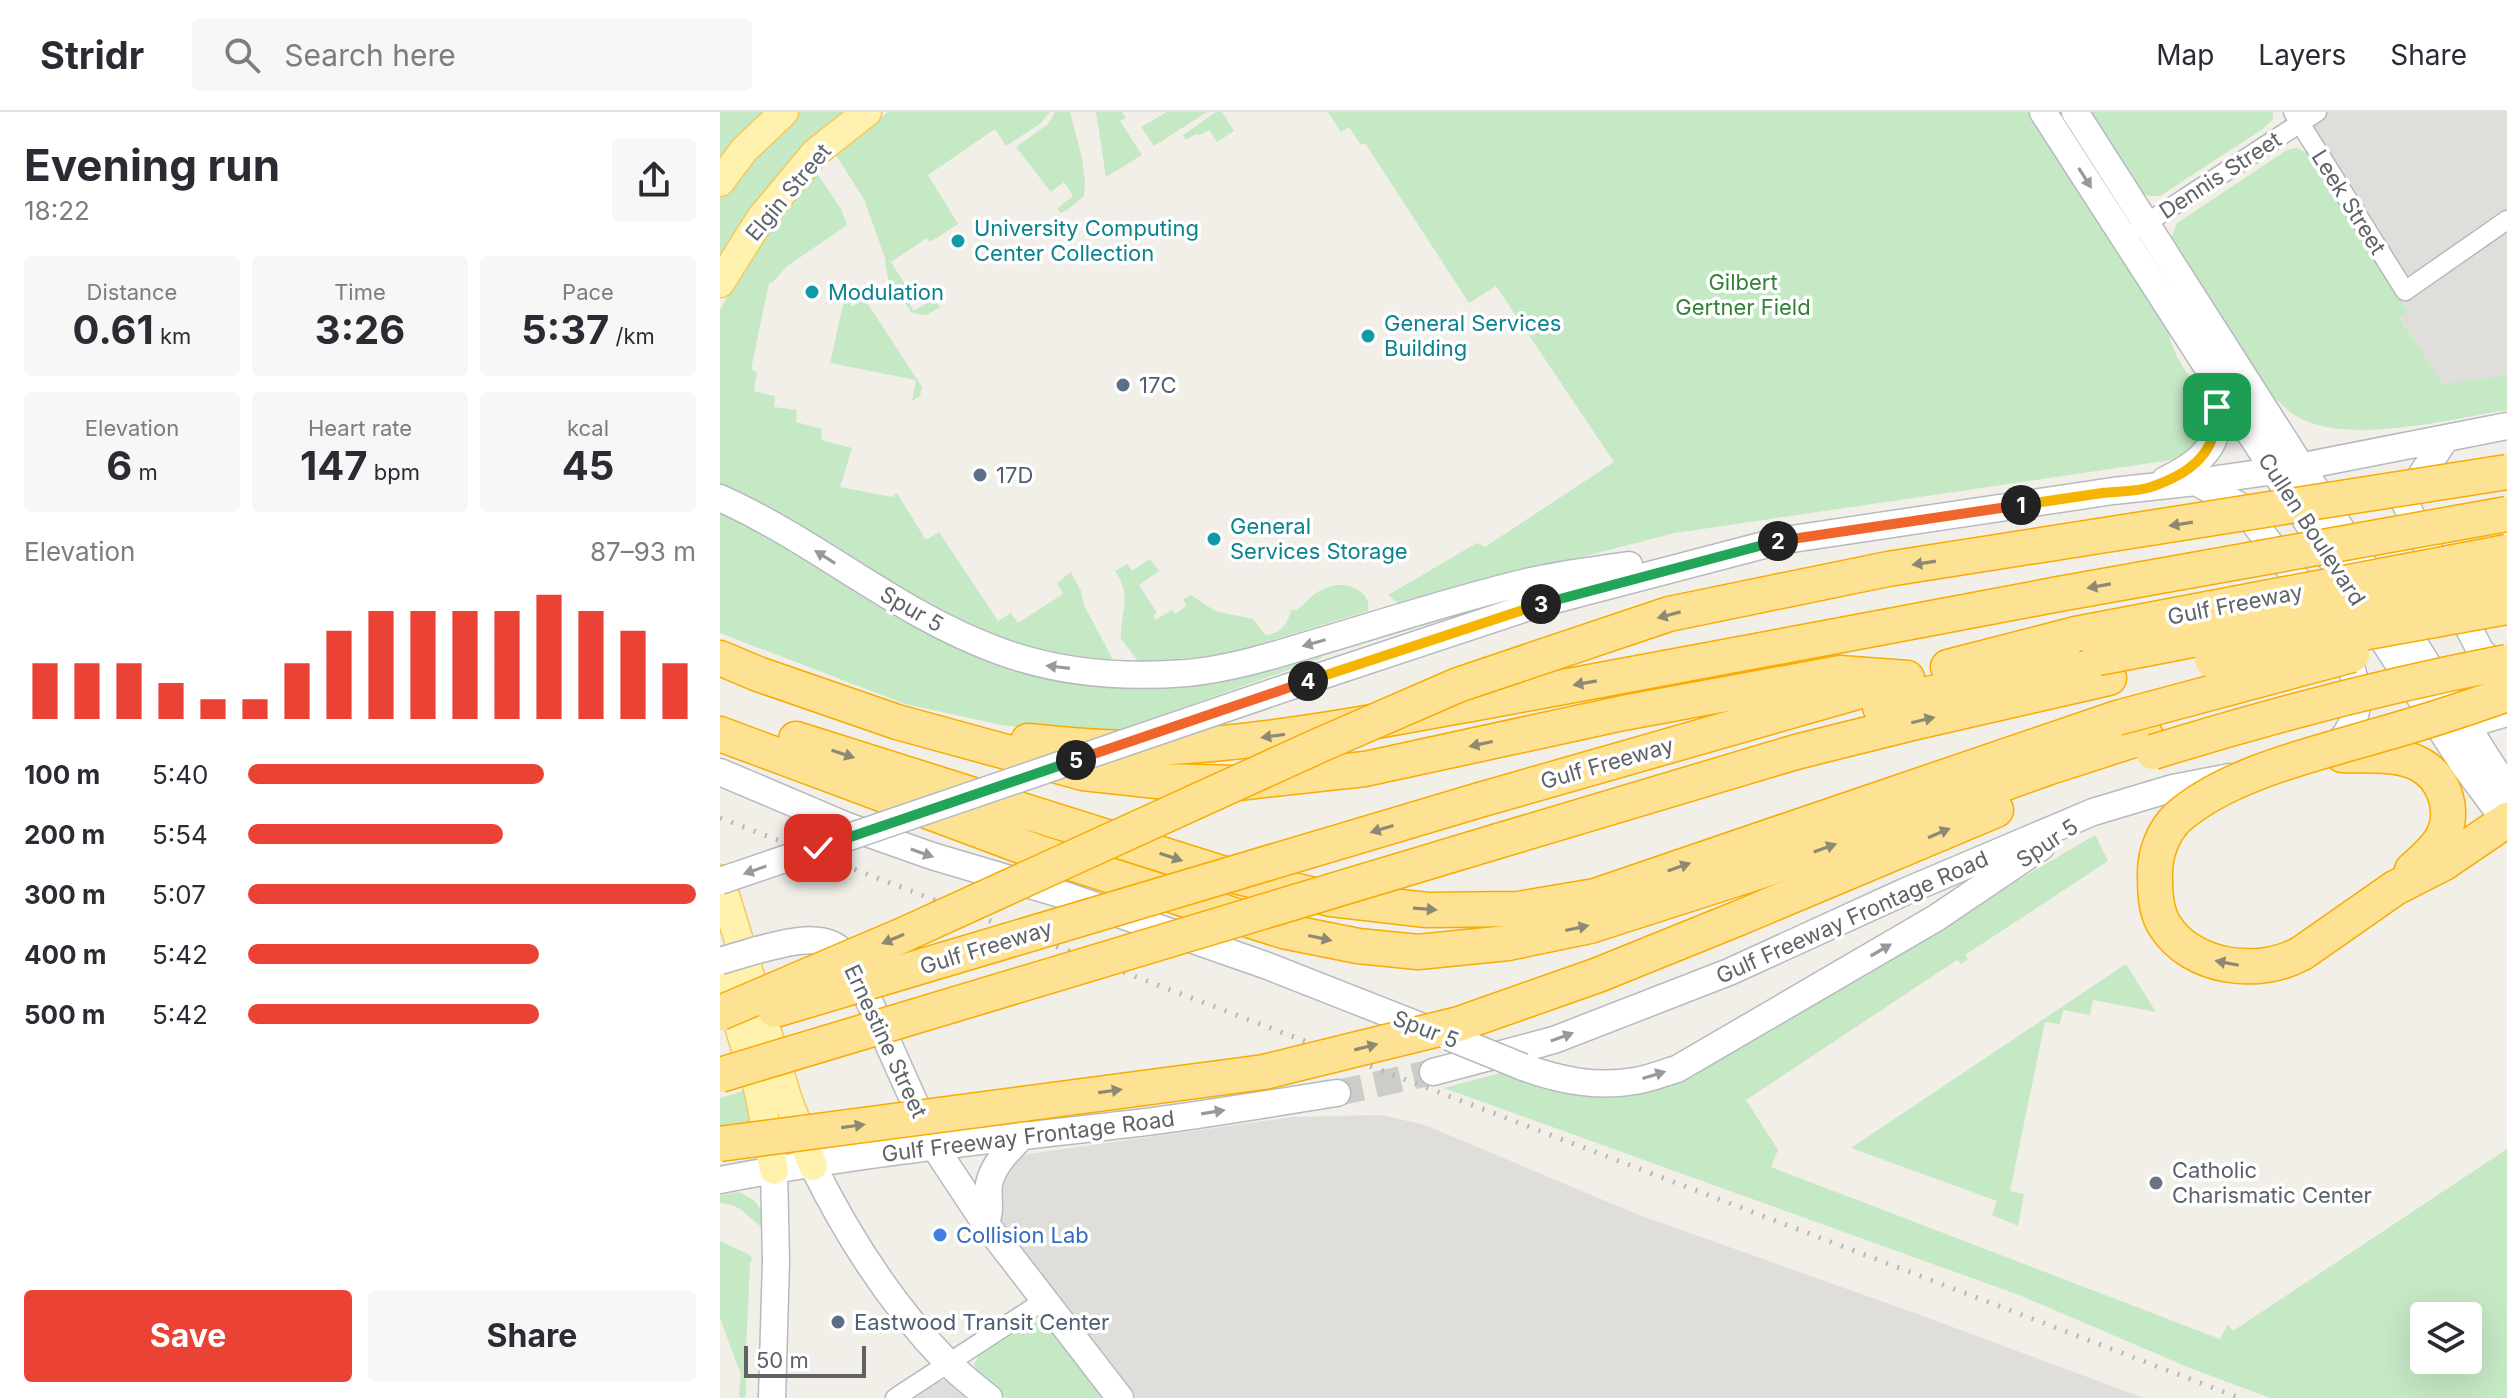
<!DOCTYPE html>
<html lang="en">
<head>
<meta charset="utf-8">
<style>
  body { margin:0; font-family:Inter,sans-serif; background:#f7f7f7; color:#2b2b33; height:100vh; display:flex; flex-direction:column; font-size:30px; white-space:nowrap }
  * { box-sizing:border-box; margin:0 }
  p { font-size:26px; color:#7c7c81 }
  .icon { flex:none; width:44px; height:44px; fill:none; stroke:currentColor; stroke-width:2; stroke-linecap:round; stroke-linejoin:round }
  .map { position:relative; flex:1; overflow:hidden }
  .drawer { display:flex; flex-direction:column; background:#fff; width:720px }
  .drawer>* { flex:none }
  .buttons { position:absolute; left:1690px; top:1190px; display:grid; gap:16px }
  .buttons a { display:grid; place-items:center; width:72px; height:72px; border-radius:8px; background:#fff; box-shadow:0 8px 32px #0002; font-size:40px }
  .scale { position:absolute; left:24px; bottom:20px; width:122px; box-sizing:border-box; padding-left:8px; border:4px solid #5f6368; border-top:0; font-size:22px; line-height:28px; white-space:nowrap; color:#5f6368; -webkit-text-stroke:6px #fff; paint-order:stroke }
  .pin { position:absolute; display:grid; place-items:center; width:68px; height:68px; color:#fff; margin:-34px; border-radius:16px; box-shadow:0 4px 12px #0006 }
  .km { position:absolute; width:40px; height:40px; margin:-20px; border-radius:50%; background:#222; color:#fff; font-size:22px; line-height:40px; text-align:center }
  .round { display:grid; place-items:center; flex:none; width:84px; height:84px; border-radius:8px; background:#f7f7f7 }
  .head { display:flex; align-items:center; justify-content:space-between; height:136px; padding:0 24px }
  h1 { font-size:44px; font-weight:700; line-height:60px }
  .stats { display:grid; grid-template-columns:repeat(3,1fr); gap:12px; height:136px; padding:8px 24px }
  .stats div { display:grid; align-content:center; border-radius:8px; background:#f7f7f7; text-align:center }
  .stats b { font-size:40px; font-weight:700 }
  .stats small { font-size:22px; font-weight:400 }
  .stats p { font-size:22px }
  .chart { height:224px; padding:16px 24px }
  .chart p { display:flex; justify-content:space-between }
  .chart svg { width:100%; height:144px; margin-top:8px; stroke:#ea4335; stroke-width:6 }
  .button { display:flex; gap:16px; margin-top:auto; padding:16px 24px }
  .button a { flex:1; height:92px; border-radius:8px; background:#ea4335; color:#fff; font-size:32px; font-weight:700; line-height:92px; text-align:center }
  .button a+a { background:#f7f7f7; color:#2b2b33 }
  ul { padding:0 24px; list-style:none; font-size:26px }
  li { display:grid; grid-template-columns:128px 96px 1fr; align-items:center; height:60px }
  li i { height:20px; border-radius:10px; background:#ea4335 }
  header { display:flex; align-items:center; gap:48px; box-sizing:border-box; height:112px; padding:0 40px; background:#fff; border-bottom:2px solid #e1e1e2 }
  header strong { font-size:38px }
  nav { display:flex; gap:44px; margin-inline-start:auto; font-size:28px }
  .search { width:560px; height:72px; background:#f7f7f7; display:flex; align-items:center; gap:20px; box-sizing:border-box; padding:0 28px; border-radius:8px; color:#7c7c81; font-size:30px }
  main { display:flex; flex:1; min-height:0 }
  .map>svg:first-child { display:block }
  .industrial { fill:#e0deda }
  .green { fill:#c5e8c5; fill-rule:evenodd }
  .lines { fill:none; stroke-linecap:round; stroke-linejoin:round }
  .secondary-tunnel { stroke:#ccccc8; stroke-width:26; stroke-dasharray:26 13; stroke-linecap:butt }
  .street-casing { stroke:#b5b8bc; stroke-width:21 }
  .secondary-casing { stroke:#b6babf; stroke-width:29 }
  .primary-casing { stroke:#f2c960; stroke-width:31 }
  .highway-casing { stroke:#f9ab00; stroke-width:37 }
  .street { stroke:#fff; stroke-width:18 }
  .secondary { stroke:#fff; stroke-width:26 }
  .primary { stroke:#fff2af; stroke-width:28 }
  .highway { stroke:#fde293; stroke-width:34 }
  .rail { stroke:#b6b7b8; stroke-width:5; stroke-dasharray:2 10; stroke-linecap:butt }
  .secondary-bridge-casing { stroke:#b6babf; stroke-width:29; stroke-linecap:butt }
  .highway-bridge-casing { stroke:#f9ab00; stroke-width:37; stroke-linecap:butt }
  .secondary-bridge { stroke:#fff; stroke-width:26 }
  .highway-bridge { stroke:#fde293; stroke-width:34 }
  .oneway { fill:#979a9d }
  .oneway2 { fill:#8e8975 }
  .split-1-casing { stroke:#fff; stroke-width:16 }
  .split-2-casing { stroke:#fff; stroke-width:16 }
  .split-3-casing { stroke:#fff; stroke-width:16 }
  .split-4-casing { stroke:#fff; stroke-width:16 }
  .split-5-casing { stroke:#fff; stroke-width:16 }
  .split-6-casing { stroke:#fff; stroke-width:16 }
  .split-1 { stroke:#f5b400; stroke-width:10 }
  .split-2 { stroke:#f0652b; stroke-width:10 }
  .split-3 { stroke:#22a559; stroke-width:10 }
  .split-4 { stroke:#f5b400; stroke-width:10 }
  .split-5 { stroke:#f0652b; stroke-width:10 }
  .split-6 { stroke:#22a559; stroke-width:10 }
  .culture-dot { fill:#0f9aa8; stroke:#fff; stroke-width:3 }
  .service-dot { fill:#5c6f8a; stroke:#fff; stroke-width:3 }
  .worship-dot { fill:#6b7280; stroke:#fff; stroke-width:3 }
  .shop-dot { fill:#3f7fe0; stroke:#fff; stroke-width:3 }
  .labels { text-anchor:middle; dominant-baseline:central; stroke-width:7; stroke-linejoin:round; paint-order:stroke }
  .street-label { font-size:22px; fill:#5f6368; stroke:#fff }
  .culture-label { font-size:22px; fill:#0d838f; stroke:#fff; text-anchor:start }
  .park-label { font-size:22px; fill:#348238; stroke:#fff }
  .service-label { font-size:22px; fill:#4e5e75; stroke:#fff; text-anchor:start }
  .worship-label { font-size:22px; fill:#5b616d; stroke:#fff; text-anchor:start }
  .shop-label { font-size:22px; fill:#366cbe; stroke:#fff; text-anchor:start }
</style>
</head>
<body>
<header>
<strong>Stridr</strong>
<div class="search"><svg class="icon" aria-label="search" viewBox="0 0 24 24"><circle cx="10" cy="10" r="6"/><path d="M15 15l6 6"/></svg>Search here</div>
<nav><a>Map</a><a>Layers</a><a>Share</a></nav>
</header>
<main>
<section class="drawer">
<div class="head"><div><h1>Evening run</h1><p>18:22</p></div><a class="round"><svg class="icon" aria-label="share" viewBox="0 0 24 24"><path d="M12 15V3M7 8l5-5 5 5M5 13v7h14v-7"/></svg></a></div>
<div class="stats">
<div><p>Distance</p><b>0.61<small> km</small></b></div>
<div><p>Time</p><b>3:26</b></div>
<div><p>Pace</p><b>5:37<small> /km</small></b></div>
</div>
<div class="stats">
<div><p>Elevation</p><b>6<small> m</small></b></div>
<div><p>Heart rate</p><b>147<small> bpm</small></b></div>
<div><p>kcal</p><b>45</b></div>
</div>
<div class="chart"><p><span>Elevation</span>87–93 m</p>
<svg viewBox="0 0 160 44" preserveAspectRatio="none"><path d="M5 44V27M15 44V27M25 44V27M35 44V33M45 44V38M55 44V38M65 44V27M75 44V17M85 44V11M95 44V11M105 44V11M115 44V11M125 44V6M135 44V11M145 44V17M155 44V27"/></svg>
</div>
<ul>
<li><b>100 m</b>5:40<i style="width:66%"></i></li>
<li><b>200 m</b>5:54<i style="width:57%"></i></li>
<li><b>300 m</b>5:07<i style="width:100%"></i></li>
<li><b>400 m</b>5:42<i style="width:65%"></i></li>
<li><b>500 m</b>5:42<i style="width:65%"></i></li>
</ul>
<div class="button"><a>Save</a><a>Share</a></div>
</section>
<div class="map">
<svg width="1787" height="1286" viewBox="0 0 1787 1286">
  <rect width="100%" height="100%" fill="#f1efe8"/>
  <path class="industrial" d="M1574,0h213v263l-64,10 -43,-68 8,-7 -92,-146 -11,-13 -5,-27z
    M662,1003l43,10 214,90 273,97 232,86h-1008l-134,-177 -7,-25 16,-36 17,-6 265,-37z
    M226,1268l16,7 12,11h-60l23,-16z"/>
  <path class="green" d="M0,0h49l-49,45z
    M78,0h51l-129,149v-62z
    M168,0h162l-9,11 -35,23 -11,-17 -67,46 30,49 -28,18 -3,-4 -36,24 16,26 -5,5 12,18 20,-12 6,8 -13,8 -15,-2 -13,-19 -7,-4 -4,-10 -3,-22 -21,-59 -27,-42 -1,-4z
    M335,0h15l12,46 3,25 -1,13 -17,14 -6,3 -4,-4 16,-13 -9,-14 -13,10 -35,-45 32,-23z
    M376,0h26l4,6 -6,3 22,34 -36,22z
    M447,0h40l-53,34 -13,-19z
    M496,0h6l12,19 -17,11 -8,-12 -9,5 -4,-1 -10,6 -3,-5z
    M608,0h705l134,206c1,9 2,18 5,27 10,27 32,48 43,75l-23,37 -517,76 -276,71 -11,-9 89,-52 8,4 129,-85 -118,-176 -27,17 -104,-160 -4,2 -12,-18 -8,5z
    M1368,0h185v7l-9,9 -104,68h-11l-10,-4z
    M1576,36l9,4 11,12 92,147 -8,7 43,66 64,-9v35c-55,9 -158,35 -207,8 -15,-8 -26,-21 -37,-33l-93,-144 7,-18 110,-73z
    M96,60l25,37 6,16 -61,42 -13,15 -4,1 -18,86 6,3 -3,19 21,5 -1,11 23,3 -1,12 26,7 -1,11 31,8 -12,39 52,10 5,-4 29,47 13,-8 59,89 13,-8 7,10 45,-29 -6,-11 14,-11 10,19 3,14 28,53 -5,7 -119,-26 -268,-150v-179l18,-34 32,-49z
    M125,184l7,11 12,-9 58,89 -2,9 -8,5 4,-21 -86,-17z
    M0,397l313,163 287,-21 2,7 -216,77 -41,-2 -64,-8 -96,-21 -185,-71z
    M430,447l9,12 -20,14 18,28 -4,3 2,4 17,-10 3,4 11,-8 -3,-7 8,-4 24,16 38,8 13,17c16,-5 21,-10 25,-26h6c5,-4 9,-9 14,-13 12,-11 33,-17 47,-7 9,6 11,11 10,21l-145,44 -84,7 -18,-23c-1,-28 12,-42 -6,-68l12,-7 5,7z
    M1375,723l13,26 -143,94 3,4 -7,5 -4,-4 -211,140 32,50 -7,17 449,172 8,-15 5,7 274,-182v249h-237l-80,-30 -171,-73 -575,-207 60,-16 42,15 44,9 48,-3 196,-105zM1704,1204h44v44h-44z
    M1406,852l30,48 -63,-12 -3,15 -27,-5 -3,14 -15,-2 -35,169 14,3 -6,32 -26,-11 5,-14 -146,-53z
    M26,978l8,32 -34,5v-29z
    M19,1080c18,9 24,14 23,35 -17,-11 -18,-22 -42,-24v-8z
    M0,1129l30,14 2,4 -2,4 -5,106 1,26 -2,3h-4l-1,-2 2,-21 -21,-57z
    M328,1200l64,86h-106l-26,-21 -6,-12 5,-10z"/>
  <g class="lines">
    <path class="secondary-tunnel" d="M617,981l96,-21"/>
    <defs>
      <path id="street" d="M1573,0l112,179 102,-71
        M1419,116l178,-116
        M175,1286l150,-98"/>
      <path id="secondary" d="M1323,0l420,652 44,59
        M1355,0l432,677
        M1726,326l-42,63 77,151 24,19
        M1445,368c48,-23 64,-45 42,-98
        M1476,370l46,25 74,97
        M0,386c98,44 180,118 282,154 58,21 123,26 185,21 42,-4 85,-17 124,-29 72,-21 144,-45 216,-62 33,-8 68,-12 102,-17
        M586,569l229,-76 244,-64 334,-50 83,-9 92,-13 219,-43
        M1736,616l51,-15
        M1610,640c41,-38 28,-67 11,-113
        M0,660l127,54 85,30 135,40 198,69 173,68
        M37,838c22,-5 54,-16 76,-5 11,5 18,18 24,29l77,172 51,77 135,175
        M803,955c36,13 73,21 112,14 14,-2 28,-8 42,-12l259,-151 105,-71
        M713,960l121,-32 175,-68 175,-80 189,-80 80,-24 57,-11
        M93,1054c35,71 78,138 133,195 13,13 28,25 43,37
        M0,1068c138,-27 278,-41 418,-57 66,-8 133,-20 199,-30
        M265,1111c7,-10 2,-26 4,-39 4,-20 20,-34 34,-49
        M52,1286l4,-137 -2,-91"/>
      <path id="primary" d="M0,70l24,-32 40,-38
        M0,171l41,-65 54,-65 52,-41
        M0,767l68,221 25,66
        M0,851l39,129 15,78"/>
      <path id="highway" d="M0,546l38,16 139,48 186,51 74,8 81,2 127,-14 258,-56 217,-40 67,5
        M1228,555l128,-33
        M1160,595l48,-13 170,-36
        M0,622l317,118 246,79 75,15 60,6 90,-9 82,-17 168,-54 289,-104 99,-32
        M76,627l422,133 113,27 96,11 91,-1 77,-13 522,-178
        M308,629c47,5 97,9 144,6 121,-7 241,-33 359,-54 176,-32 352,-66 528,-99
        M1622,643c23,1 54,-2 75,8 28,13 39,49 25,75 -7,12 -20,23 -30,32
        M763,687l395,-113
        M778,729l298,-89 116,-29 197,-45
        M1019,806l257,-108
        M1582,841l93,-65 49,-25 63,-43"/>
    </defs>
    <use href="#street" class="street-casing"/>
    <use href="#secondary" class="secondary-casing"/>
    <use href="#primary" class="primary-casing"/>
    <use href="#highway" class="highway-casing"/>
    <use href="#street" class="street"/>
    <use href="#secondary" class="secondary"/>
    <use href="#primary" class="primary"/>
    <use href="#highway" class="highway"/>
    <path class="rail" d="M0,706l1520,580"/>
    <defs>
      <path id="secondary-bridge" d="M0,769l586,-200
        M0,849l37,-11
        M729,925l74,30"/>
      <path id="highway-bridge" d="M1339,482l448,-80
        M1356,522l431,-82
        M1378,546l409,-78
        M1492,548l295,-53
        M1397,606l235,-63
        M1433,640c116,-36 235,-67 354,-90
        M1582,841c-42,24 -110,16 -137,-27 -10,-15 -10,-35 -10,-53 0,-20 8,-41 22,-55 51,-45 138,-64 202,-83 43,-12 86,-26 128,-41
        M55,898l708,-211
        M0,901l183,-78 417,-190 138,-60 211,-71 219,-45 619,-97
        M0,963l778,-234
        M0,1032l544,-72 195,-48 139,-49 141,-57"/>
    </defs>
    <use href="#secondary-bridge" class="secondary-bridge-casing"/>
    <use href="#highway-bridge" class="highway-bridge-casing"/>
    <use href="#secondary-bridge" class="secondary-bridge"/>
    <use href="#highway-bridge" class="highway-bridge"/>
  </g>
  <defs><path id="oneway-solid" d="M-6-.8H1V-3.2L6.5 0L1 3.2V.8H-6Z" transform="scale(2)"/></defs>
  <g class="oneway">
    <use href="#oneway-solid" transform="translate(1365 66) rotate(58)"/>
    <use href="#oneway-solid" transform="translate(105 445) rotate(-148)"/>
    <use href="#oneway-solid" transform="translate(594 531) rotate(164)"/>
    <use href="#oneway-solid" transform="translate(338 555) rotate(-173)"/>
    <use href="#oneway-solid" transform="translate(202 741) rotate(19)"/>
    <use href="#oneway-solid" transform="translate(35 758) rotate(161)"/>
    <use href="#oneway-solid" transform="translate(1161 838) rotate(-30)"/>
    <use href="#oneway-solid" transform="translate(842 925) rotate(-20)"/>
    <use href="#oneway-solid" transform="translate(934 963) rotate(-17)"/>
    <use href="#oneway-solid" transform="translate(493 1000) rotate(-9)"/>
  </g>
  <g class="oneway2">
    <use href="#oneway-solid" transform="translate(1461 412) rotate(171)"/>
    <use href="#oneway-solid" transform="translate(1204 451) rotate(171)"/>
    <use href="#oneway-solid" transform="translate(1379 474) rotate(170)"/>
    <use href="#oneway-solid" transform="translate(949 503) rotate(165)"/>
    <use href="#oneway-solid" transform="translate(865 571) rotate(170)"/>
    <use href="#oneway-solid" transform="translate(1203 608) rotate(-13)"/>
    <use href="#oneway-solid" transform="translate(553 624) rotate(172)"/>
    <use href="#oneway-solid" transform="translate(761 632) rotate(168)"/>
    <use href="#oneway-solid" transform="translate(123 642) rotate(18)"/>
    <use href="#oneway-solid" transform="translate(662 717) rotate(163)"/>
    <use href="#oneway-solid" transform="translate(1219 721) rotate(-23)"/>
    <use href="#oneway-solid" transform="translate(1105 736) rotate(-20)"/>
    <use href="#oneway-solid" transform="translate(451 745) rotate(18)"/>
    <use href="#oneway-solid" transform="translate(959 755) rotate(-19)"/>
    <use href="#oneway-solid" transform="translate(705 797) rotate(4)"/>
    <use href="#oneway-solid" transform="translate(857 816) rotate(-12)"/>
    <use href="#oneway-solid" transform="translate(600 826) rotate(12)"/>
    <use href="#oneway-solid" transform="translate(173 827) rotate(157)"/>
    <use href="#oneway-solid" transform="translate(1507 851) rotate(-169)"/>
    <use href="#oneway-solid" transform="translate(646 935) rotate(-14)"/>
    <use href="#oneway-solid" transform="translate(390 979) rotate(-8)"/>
    <use href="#oneway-solid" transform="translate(133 1014) rotate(-8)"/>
  </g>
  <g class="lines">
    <defs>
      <path id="split-1" d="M1301,393c27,-4 54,-8 81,-12 15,-2 34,-1 49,-6 41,-14 67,-35 66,-80"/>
      <path id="split-2" d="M1058,429l243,-36"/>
      <path id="split-3" d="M821,492l237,-63"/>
      <path id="split-4" d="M588,569l233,-77"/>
      <path id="split-5" d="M356,648l232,-79"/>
      <path id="split-6" d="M98,736l258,-88"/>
    </defs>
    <use href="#split-1" class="split-1-casing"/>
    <use href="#split-2" class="split-2-casing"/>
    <use href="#split-3" class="split-3-casing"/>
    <use href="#split-4" class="split-4-casing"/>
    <use href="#split-5" class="split-5-casing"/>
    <use href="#split-6" class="split-6-casing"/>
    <use href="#split-1" class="split-1"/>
    <use href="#split-2" class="split-2"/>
    <use href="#split-3" class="split-3"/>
    <use href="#split-4" class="split-4"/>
    <use href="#split-5" class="split-5"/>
    <use href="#split-6" class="split-6"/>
  </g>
  <g class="culture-dot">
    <circle cx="238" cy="129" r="8"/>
    <circle cx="92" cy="180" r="8"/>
    <circle cx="648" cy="224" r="8"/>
    <circle cx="494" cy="427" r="8"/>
  </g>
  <g class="service-dot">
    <circle cx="403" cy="273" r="8"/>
    <circle cx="260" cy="363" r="8"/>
    <circle cx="118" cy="1210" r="8"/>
  </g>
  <circle class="worship-dot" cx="1436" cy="1071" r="8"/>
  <circle class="shop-dot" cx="220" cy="1123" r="8"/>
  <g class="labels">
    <g class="street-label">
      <text transform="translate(1500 63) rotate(-33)">Dennis Street</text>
      <text transform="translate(68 80) rotate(-50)">Elgin Street</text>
      <text transform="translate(1629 90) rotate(58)">Leek Street</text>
      <text transform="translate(1592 417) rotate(57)">Cullen Boulevard</text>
      <text transform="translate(1515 492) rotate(-11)">Gulf Freeway</text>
      <text transform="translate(192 497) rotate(30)">Spur 5</text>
      <text transform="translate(887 651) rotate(-16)">Gulf Freeway</text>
      <text transform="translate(1327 731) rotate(-34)">Spur 5</text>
      <text transform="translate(1132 805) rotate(-24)">Gulf Freeway Frontage Road</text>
      <text transform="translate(266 835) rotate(-17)">Gulf Freeway</text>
      <text transform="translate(706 917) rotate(21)">Spur 5</text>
      <text transform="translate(166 929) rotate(65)">Ernestine Street</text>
      <text transform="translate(308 1024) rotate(-7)">Gulf Freeway Frontage Road</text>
    </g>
    <g class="culture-label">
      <text x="254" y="116">University Computing<tspan x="254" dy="25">Center Collection</tspan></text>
      <text x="108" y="180">Modulation</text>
      <text x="664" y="211">General Services<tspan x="664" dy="25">Building</tspan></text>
      <text x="510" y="414">General<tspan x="510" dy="25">Services Storage</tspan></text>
    </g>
    <g class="park-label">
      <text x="1023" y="170">Gilbert<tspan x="1023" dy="25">Gertner Field</tspan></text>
    </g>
    <g class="service-label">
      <text x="419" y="273">17C</text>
      <text x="276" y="363">17D</text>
      <text x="134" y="1210">Eastwood Transit Center</text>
    </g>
    <g class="worship-label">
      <text x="1452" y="1058">Catholic<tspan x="1452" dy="25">Charismatic Center</tspan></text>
    </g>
    <g class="shop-label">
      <text x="236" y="1123">Collision Lab</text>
    </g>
  </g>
</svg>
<div class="buttons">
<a><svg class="icon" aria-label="layers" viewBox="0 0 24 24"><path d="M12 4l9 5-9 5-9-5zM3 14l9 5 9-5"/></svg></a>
</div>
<div class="scale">50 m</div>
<div class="pin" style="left:1497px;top:295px;background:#1e9e55"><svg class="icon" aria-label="arrive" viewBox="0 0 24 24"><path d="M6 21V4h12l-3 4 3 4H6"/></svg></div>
<div class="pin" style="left:98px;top:736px;background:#d93025"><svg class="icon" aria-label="check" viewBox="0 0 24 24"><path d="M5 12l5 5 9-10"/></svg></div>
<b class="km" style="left:1301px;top:393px">1</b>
<b class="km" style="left:1058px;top:429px">2</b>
<b class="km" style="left:821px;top:492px">3</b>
<b class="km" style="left:588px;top:569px">4</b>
<b class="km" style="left:356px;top:648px">5</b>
</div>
</main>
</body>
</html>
